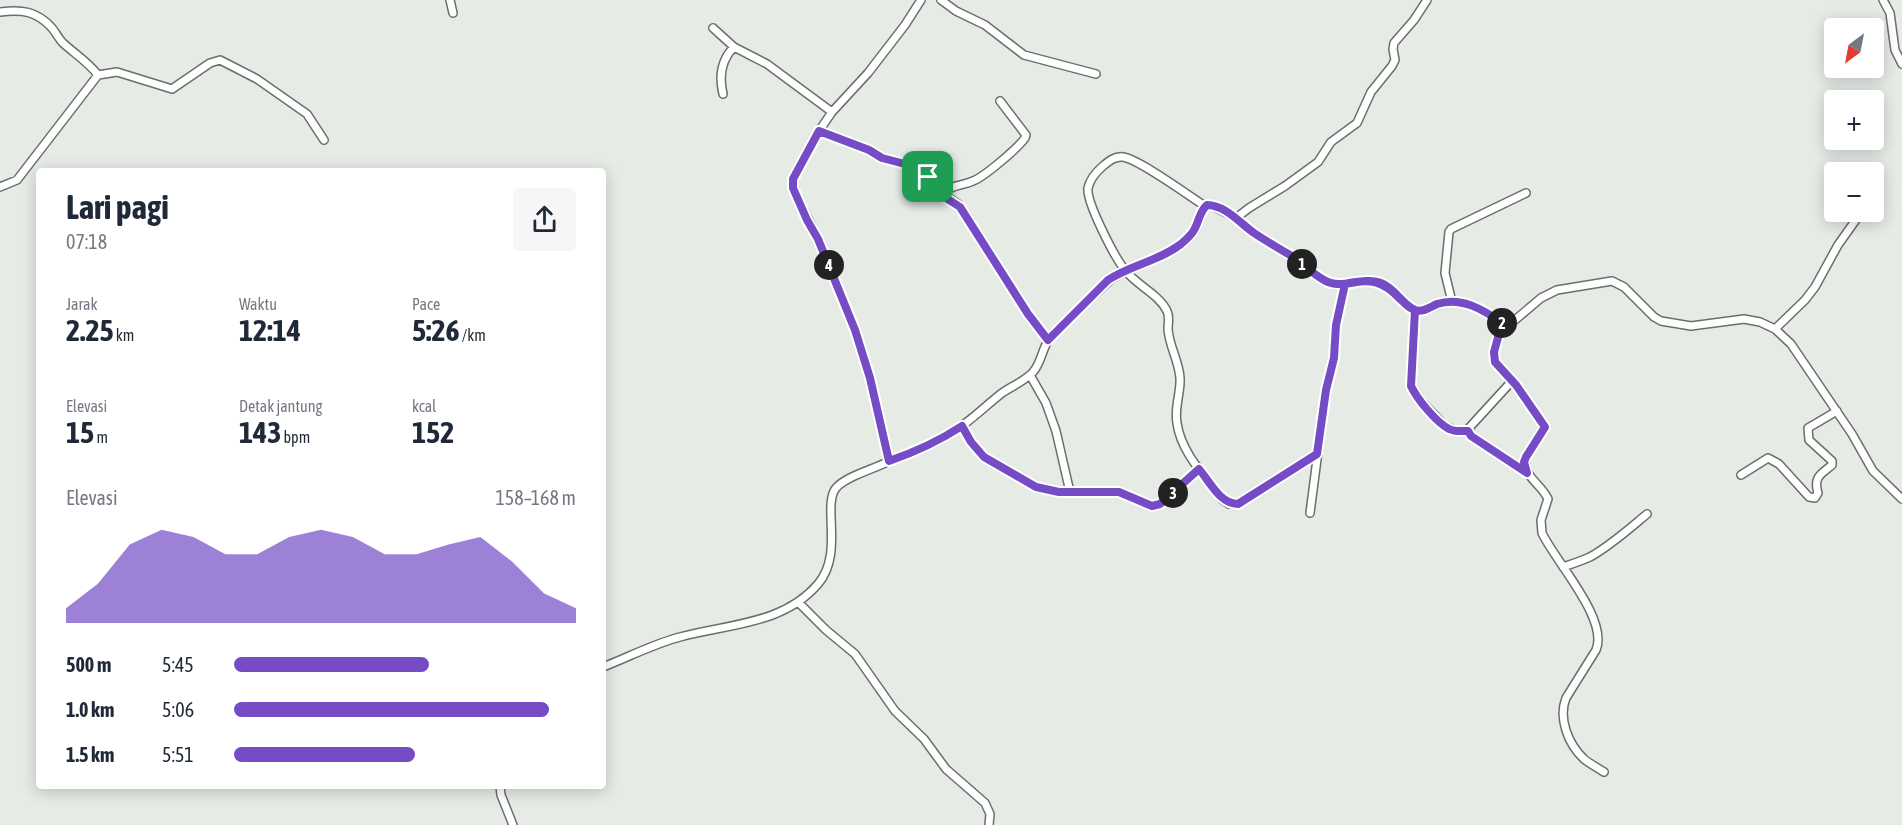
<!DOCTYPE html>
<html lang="id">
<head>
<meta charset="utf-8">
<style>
  body { margin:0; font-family:"Asap Condensed",sans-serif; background:#f6f6f7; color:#1f2937; height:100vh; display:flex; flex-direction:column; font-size:22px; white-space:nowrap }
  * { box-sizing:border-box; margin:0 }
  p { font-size:20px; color:#747a83 }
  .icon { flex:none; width:33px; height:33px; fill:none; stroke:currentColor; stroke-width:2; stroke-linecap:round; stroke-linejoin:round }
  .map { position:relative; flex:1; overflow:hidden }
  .details { position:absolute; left:36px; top:168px; width:570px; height:621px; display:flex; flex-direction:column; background:#fff; border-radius:6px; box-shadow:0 3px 15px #0003 }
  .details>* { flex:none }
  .needle { width:39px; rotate:212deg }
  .buttons { position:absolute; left:1824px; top:18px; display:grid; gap:12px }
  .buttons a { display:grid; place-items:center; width:60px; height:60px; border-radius:6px; background:#fff; box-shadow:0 3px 15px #0003; font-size:30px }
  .pin { position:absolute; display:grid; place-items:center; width:51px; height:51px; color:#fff; margin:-26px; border-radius:12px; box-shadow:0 3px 9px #0006 }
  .km { position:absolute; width:30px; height:30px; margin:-15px; border-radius:50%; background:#222; color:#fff; font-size:16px; line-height:30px; text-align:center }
  .round { display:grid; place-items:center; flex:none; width:63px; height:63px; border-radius:6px; background:#f6f6f7 }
  .summary { display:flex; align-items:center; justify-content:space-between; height:102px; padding:0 30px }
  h1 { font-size:33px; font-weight:700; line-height:45px }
  .figures { display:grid; grid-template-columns:repeat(3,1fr); gap:9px; height:102px; padding:6px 30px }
  .figures div { display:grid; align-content:center }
  .figures b { font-size:30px; font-weight:700 }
  .figures small { font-size:16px; font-weight:400 }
  .figures p { font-size:16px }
  .chart { height:168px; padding:12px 30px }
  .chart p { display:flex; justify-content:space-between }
  .chart svg { width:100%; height:108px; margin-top:6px; fill:#754cc5; opacity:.7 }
  ul { padding:0 30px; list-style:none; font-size:20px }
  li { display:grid; grid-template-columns:96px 72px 1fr; align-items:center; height:45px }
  li i { height:15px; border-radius:8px; background:#754cc5 }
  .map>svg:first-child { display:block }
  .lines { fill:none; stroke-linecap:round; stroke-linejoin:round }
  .minor-casing { stroke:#6a6f6a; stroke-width:10 }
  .minor { stroke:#fff; stroke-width:7 }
  .route-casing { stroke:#fff; stroke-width:12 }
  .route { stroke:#754cc5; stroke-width:8 }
</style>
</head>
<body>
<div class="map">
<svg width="1902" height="825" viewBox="0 0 1902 825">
  <rect width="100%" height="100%" fill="#e6ebe6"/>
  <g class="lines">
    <defs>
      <path id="minor" d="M450,0l3,13
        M941,0l15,11 29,14 39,30 72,19
        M1883,0l7,13 5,37 7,14
        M0,12c21,-3 37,-1 52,16 4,5 7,11 11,15 12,11 25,19 35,32l19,-3 55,17 38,-26 10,-3 37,19 50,35 17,26
        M713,28l21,19 33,17 65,48
        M723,94c-4,-17 -2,-34 11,-47
        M819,131l50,19 13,8 21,5 13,6 12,8 15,17c9,-10 19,-8 30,-13 11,-4 45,-33 52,-43l1,-3 -26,-34
        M0,187l17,-7 81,-105
        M943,194l15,10 8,11 62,99 20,26
        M1205,206c-16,-10 -66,-47 -82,-49 -8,-1 -14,4 -20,9 -7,6 -13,13 -15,22 -2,14 27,70 37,82 11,15 34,24 42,41 3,6 1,12 1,18 1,17 11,32 12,49 1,15 -6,29 -3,45 4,30 29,54 46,77l6,4h9l79,-50
        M1236,218l18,15 36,23 36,25 10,4 32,-4 14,2 25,22 8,5 7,1 23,-9h14l19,6 24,15 6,1 7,-4 26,-22 16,-8 55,-9 12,6 30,30 7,4 30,5 53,-7 16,3 15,7 16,15 61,90 21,37 29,28
        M1452,302l-7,-29 4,-41 2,-3 75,-36
        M1415,310l-4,76 11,16 22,23 11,6h13
        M1502,323l-8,29v8l22,25 28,42 -18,30c-4,20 15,26 22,42l-7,21 1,13c13,28 67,86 54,117l-30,48c-8,20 2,46 18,61 6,5 14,9 20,13
        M1775,329l30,-29 10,-13 23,-42 22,-31
        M1030,375l16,28 10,28 14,61
        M1512,381l-43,47 2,8 56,37
        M962,426l9,16 13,15 52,30 23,5h60l33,14 8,-2 39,-35
        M889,461c26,-9 52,-19 74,-36 14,-10 26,-22 39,-32 10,-7 23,-12 31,-21 9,-10 9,-25 18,-36l58,-55c23,-17 68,-24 85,-49 5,-8 6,-18 11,-26l6,-1 25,13 13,-10 36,-22 33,-24 13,-20 26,-19 14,-31 21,-26 3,-6 -2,-11 1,-6 20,-23 13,-20
        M1741,475l27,-17 11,6 30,33 6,1 3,-5c-5,-16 3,-19 14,-28v-4l-23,-21 -1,-12 29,-17
        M1310,513l16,-123 8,-32 2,-33 9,-41
        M1563,567c9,-3 18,-6 27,-10 20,-11 39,-28 57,-43
        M798,602l28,28 29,24 40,57 29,28 22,30 39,34 5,11 -1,11
        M603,667c26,-10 50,-23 77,-30 47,-13 103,-12 138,-53 26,-30 4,-79 18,-96 10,-12 39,-19 53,-27l-19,-83 -15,-48 -37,-91 -23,-46 -2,-14 26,-48 13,-19 36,-39 37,-48 16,-25
        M500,786l1,9 12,30"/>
    </defs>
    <use href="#minor" class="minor-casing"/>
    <use href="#minor" class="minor"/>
  </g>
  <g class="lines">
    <defs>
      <path id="route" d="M928,177l18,21 14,9 68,107 20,26 60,-60c23,-15 51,-19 73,-36 4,-4 10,-8 13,-14 5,-8 5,-18 13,-25 18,0 33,18 47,28 12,8 24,15 36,22 11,8 22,18 34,25 18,11 39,-5 59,4 13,6 19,20 32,26l-4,76c6,13 25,36 38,43 6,3 13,2 19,2l3,5 56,37 -3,-11 2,-5 19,-30 -29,-42 -21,-23 -1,-10 8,-29c-18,-13 -41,-27 -65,-19 -7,3 -14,9 -22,6 -6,-1 -10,-7 -15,-11 -17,-18 -30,-21 -55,-15l-9,41 -2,33 -8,32 -9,64 -79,50c-18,0 -28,-22 -39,-35l-39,35 -8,2 -33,-14h-60l-23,-5 -52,-30 -13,-15 -9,-16c-23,15 -47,26 -73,35l-19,-83 -15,-48 -37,-91 -11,-19 -14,-32v-9l26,-48 50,19 13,8 23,6 23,13"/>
    </defs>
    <use href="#route" class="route-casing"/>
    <use href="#route" class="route"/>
  </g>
</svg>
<div class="buttons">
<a><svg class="needle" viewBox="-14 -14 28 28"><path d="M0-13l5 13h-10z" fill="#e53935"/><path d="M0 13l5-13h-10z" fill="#747a83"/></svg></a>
<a>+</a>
<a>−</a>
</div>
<div class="pin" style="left:928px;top:177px;background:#1e9e55"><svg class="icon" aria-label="arrive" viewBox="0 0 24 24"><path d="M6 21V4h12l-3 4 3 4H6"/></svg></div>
<b class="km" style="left:1302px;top:264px">1</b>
<b class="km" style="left:1502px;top:323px">2</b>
<b class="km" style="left:1173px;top:493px">3</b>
<b class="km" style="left:829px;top:265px">4</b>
<section class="details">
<div class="summary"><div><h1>Lari pagi</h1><p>07:18</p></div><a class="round"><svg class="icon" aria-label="share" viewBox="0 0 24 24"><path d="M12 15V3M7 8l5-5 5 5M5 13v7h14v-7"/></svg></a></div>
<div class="figures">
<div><p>Jarak</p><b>2.25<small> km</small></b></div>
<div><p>Waktu</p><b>12:14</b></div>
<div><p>Pace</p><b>5:26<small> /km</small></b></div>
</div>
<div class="figures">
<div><p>Elevasi</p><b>15<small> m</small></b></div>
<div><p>Detak jantung</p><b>143<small> bpm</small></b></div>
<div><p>kcal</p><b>152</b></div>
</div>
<div class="chart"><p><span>Elevasi</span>158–168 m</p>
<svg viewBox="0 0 160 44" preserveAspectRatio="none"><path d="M0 44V38L10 28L20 12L30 6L40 9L50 16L60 16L70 9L80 6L90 9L100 16L110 16L120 12L130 9L140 19L150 32L160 38V44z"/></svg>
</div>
<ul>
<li><b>500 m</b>5:45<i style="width:57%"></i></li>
<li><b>1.0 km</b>5:06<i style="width:92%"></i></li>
<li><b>1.5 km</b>5:51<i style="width:53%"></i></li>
</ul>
</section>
</div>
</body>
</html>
